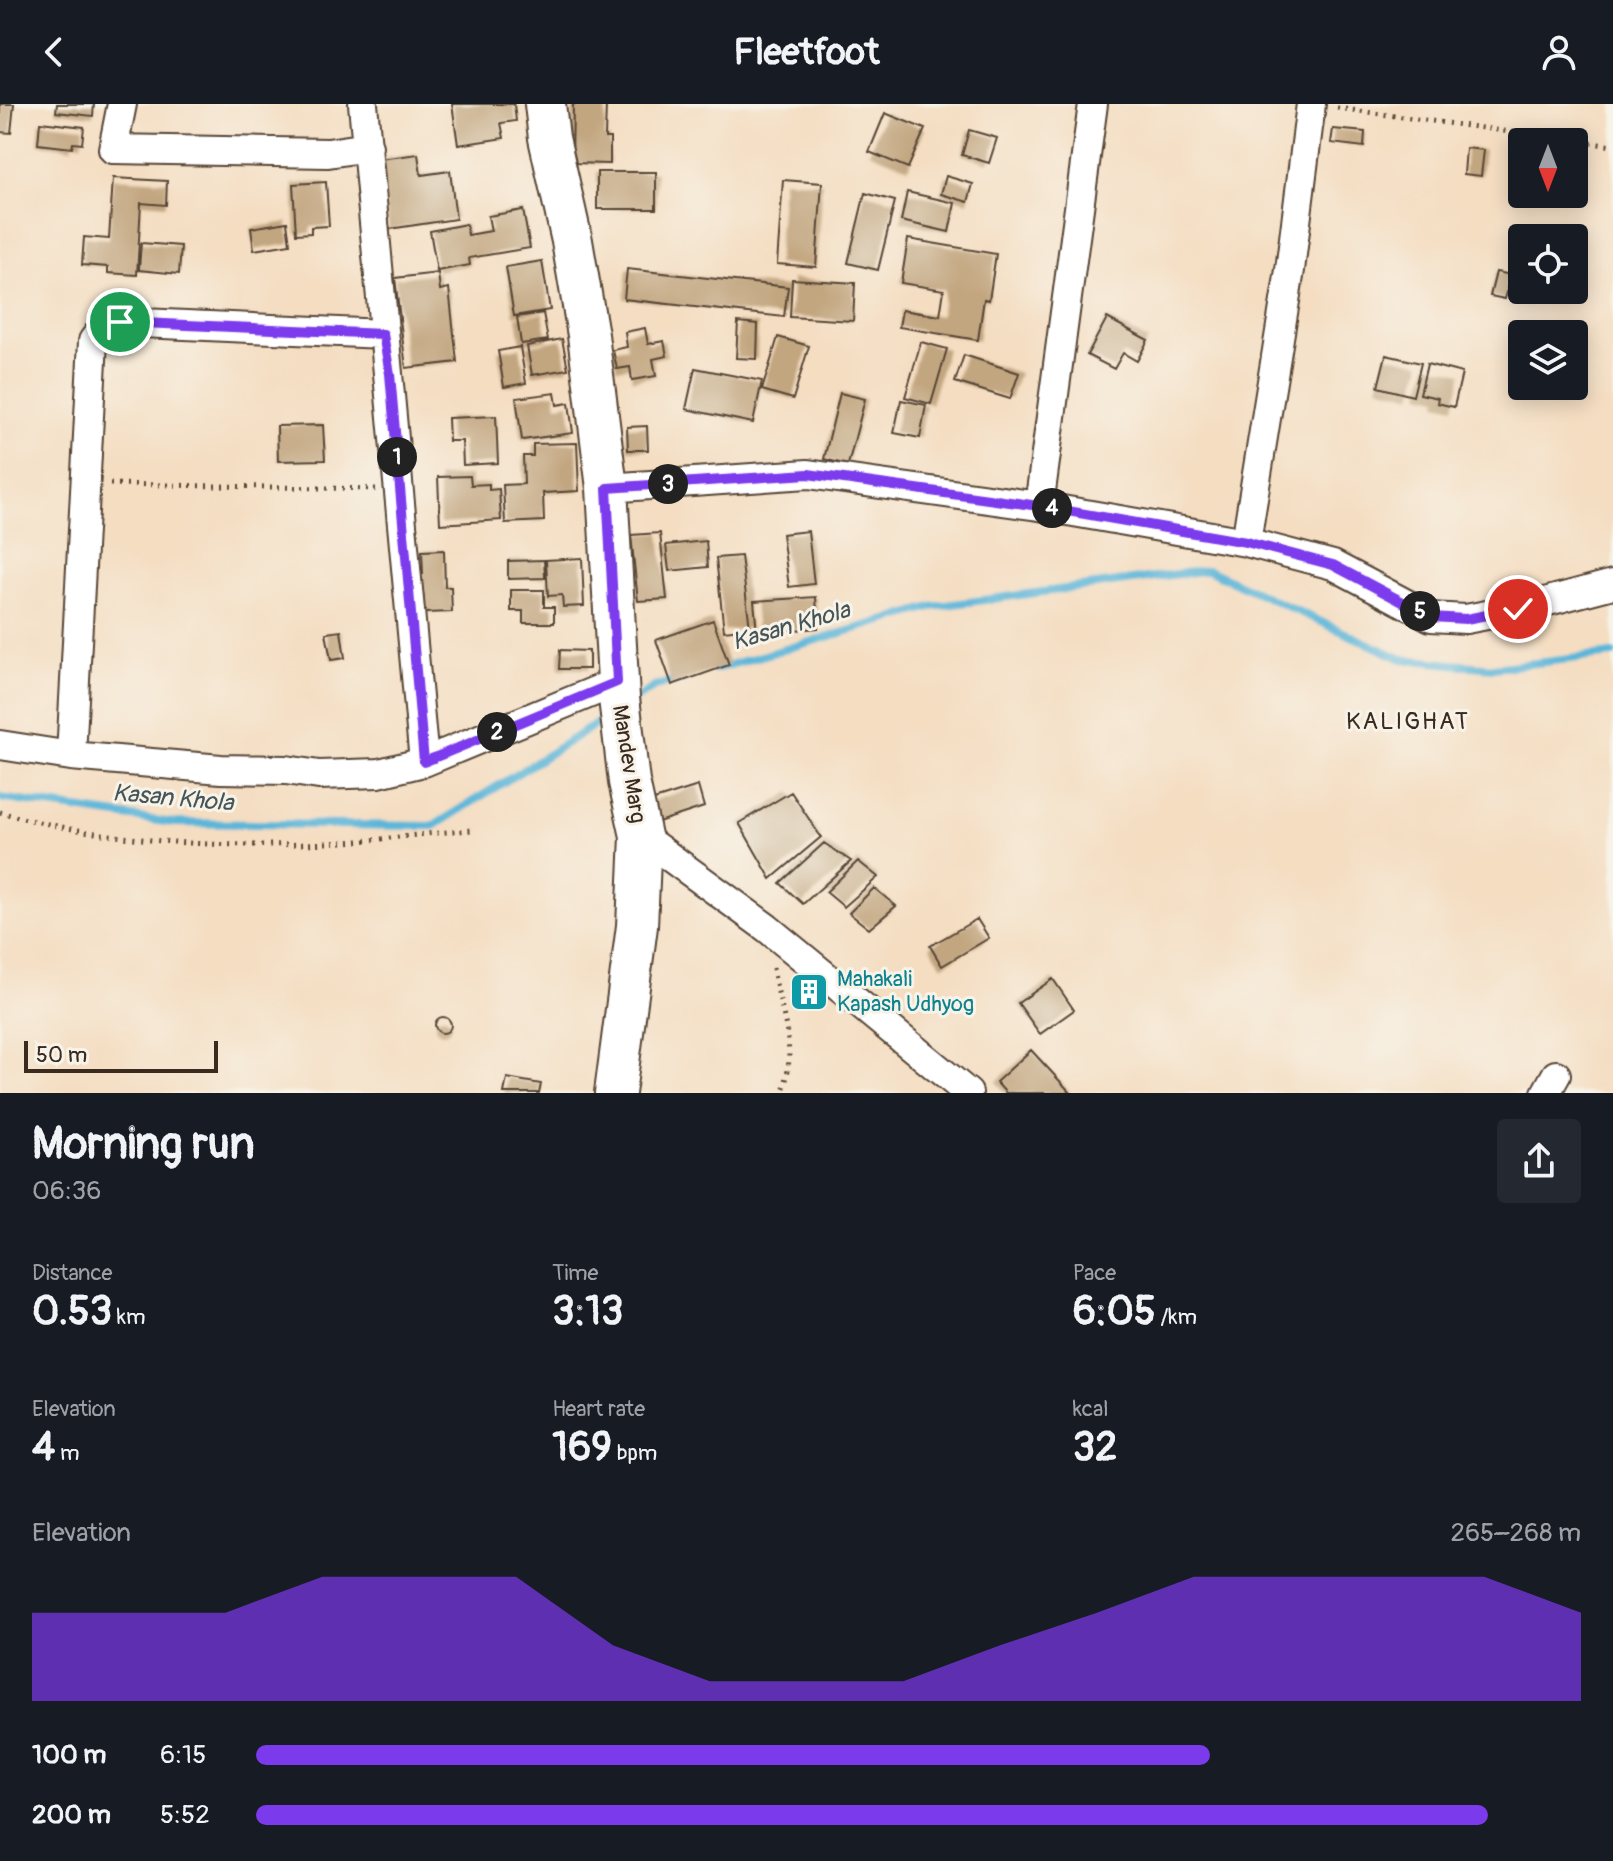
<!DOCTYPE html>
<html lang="en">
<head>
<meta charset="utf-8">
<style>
  body { margin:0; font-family:Pangolin,sans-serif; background:#242831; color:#f1f3f6; height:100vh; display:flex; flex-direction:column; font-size:30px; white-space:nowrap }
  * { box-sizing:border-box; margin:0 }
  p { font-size:26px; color:#9ea1a6 }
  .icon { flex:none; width:44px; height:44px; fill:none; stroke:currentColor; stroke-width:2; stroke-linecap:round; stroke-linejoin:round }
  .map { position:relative; height:989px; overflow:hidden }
  .side { display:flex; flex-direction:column; background:#171b24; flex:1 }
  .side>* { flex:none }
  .needle { width:52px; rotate:180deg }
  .buttons { position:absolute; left:1508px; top:24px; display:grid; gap:16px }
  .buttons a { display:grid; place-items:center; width:80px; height:80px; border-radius:8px; background:#171b24; box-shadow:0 4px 20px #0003; font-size:40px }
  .scale { position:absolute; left:24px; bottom:20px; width:194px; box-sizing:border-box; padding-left:8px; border:4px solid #3b2a1e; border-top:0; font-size:22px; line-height:28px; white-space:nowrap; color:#3b2a1e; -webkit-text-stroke:6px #f7f3e8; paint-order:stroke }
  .pin { position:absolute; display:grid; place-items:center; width:68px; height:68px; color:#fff; margin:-34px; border:4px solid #fff; border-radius:50%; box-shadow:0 2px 8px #0007 }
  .km { position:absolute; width:40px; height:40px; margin:-20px; border-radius:50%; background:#222; color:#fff; font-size:22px; line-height:40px; text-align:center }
  .round { display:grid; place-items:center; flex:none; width:84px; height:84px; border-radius:8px; background:#242831 }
  .overview { display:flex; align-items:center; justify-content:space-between; height:136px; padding:0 32px }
  h1 { font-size:44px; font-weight:700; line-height:60px }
  .stats { display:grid; grid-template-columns:repeat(3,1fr); gap:12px; height:136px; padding:8px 32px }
  .stats div { display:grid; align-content:center }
  .stats b { font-size:40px; font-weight:700 }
  .stats small { font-size:22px; font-weight:400 }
  .stats p { font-size:22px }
  .chart { height:224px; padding:16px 32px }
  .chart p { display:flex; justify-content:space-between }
  .chart svg { width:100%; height:144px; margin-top:8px; fill:#7c3aed; opacity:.7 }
  ul { padding:0 32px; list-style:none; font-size:26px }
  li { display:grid; grid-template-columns:128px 96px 1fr; align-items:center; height:60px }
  li i { height:20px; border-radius:10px; background:#7c3aed }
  header { display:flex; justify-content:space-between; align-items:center; height:104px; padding:0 32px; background:#171b24; font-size:36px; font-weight:700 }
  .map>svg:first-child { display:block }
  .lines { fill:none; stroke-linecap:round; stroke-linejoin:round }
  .stream { stroke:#5cb6d9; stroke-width:8 }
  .building { fill:#c2a680 }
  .street-casing { stroke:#574536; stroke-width:32 }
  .secondary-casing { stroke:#574536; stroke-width:44 }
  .path { stroke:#574536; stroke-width:5; stroke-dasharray:2 6; stroke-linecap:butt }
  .street { stroke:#fff; stroke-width:28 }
  .secondary { stroke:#fff; stroke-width:40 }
  .route-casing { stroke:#fff; stroke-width:16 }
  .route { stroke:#7c3aed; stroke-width:10 }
  .labels { text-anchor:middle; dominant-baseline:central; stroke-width:6; stroke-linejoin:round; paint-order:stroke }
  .street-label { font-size:22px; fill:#3b2a1e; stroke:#f7f3e8 }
  .culture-label { font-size:22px; fill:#0d838f; stroke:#f7f3e8; text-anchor:start }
  .water-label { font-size:24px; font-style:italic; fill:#455456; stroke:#f7f3e8 }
  .neighbourhood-label { font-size:24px; letter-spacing:2px; fill:#3b2a1e; stroke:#f7f3e8 }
</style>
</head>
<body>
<header><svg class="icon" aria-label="back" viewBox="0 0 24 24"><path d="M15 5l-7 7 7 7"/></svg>Fleetfoot<svg class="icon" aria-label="person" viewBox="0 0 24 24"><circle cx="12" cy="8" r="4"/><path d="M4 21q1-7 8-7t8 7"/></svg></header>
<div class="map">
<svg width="1613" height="989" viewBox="0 0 1613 989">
  <rect width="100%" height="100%" fill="#f7f3e8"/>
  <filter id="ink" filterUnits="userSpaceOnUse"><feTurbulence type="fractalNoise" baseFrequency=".0125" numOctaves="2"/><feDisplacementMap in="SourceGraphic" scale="16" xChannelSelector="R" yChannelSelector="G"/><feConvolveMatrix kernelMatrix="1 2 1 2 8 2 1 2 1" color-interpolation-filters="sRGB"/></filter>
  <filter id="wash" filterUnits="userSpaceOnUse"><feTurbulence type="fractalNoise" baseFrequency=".006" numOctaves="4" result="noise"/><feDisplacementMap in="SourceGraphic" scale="32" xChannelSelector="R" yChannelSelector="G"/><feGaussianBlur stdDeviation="1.8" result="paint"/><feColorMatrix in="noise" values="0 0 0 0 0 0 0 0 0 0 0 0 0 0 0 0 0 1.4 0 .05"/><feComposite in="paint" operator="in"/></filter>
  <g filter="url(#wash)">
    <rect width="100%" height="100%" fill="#f4ddc1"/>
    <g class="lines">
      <path class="stream" d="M716,565l215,-62 277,-37 194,89 91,9 120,-14
        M631,598l25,-16 24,-7
        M0,694l173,25 261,3 175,-110"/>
    </g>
    <g id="blocks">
      <path class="building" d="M0,0h14l-3,29 -11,-1z
        M57,0h37l-1,12 -37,-4z
        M452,0h62l2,17 -15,2 3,15 -46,7z
        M573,0h33l-1,34h5v26l-38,-1z
        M885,9l40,16 -17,39 -39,-16z
        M40,18l44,5 -2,17 -9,-1 -1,5 -34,-4z
        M1333,25l32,3 -1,15 -33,-4z
        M969,26l28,8 -8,25 -27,-8z
        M1466,44l18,2 -3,26 -17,-2z
        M418,50l3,21 29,-4 6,48 -67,10 -10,-70z
        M597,68h59v37h-59z
        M946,72l27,8 -5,18 -27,-8z
        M113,74l54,3 -1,24 -25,-2 -4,72 -29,-2v-6l-26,-2 2,-28 25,2z
        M783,76l39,3 -6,84 -39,-3z
        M326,78l3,44 -18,1v6l-15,1 -3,-50z
        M907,88l48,11 -6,29 -48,-11z
        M865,89l30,8 -17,69 -30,-7z
        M523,106l7,38 -61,10 1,7 -33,6 -7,-40 36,-7 2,11 23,-4 -3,-15z
        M287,118l3,22 -36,6 -3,-22z
        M908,135l88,15 -7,46 -5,-1 -6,41 -79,-13 3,-17 38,6 4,-26 -43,-7z
        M141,139l40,3 -2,28 -40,-4z
        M542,157l8,49 -36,6 -8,-49z
        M627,165l161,18 -4,30 -160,-18z
        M1496,168l16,3 -7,24 -15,-3z
        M438,169l2,17 9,-2 8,74 -51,6 -11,-90z
        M792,175l63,4 -2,38 -63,-4z
        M543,209l5,27 -27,4 -4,-27z
        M1107,214l41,22 -11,21 -14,-8 -9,16 -27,-14z
        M738,218l20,2 -1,35 -21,-1z
        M645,224l3,16 16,-3 3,15 -14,3 3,17 -24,4 -2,-13 -13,2 -4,-19 14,-3 -2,-15z
        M778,233l31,9 -16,53 -31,-9z
        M562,235l6,30 -36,6 -5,-29z
        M921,238l26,7 -16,55 -26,-7z
        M520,243l6,36 -22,4 -6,-36z
        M964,251l55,18 -9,26 -55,-17z
        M1386,251l35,8 -8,33 -35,-9z
        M1427,260l35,9 -8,34 -17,-4 1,-5 -18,-4z
        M695,264l67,13 -9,42 -67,-14z
        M555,289l2,12 12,-2 4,30 -51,7 -6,-42z
        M840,289l25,6 -17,66 -24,-6z
        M901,296l25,5 -6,33 -26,-5z
        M496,312l2,47 -35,2 -1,-24h-13l-1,-23z
        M323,321l2,35 -47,1 -1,-35z
        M647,322l1,24h-20l-1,-23z
        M577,339l2,48 -36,2 1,28 -39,2 -2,-38 21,-1 -1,-28h10v-12z
        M470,372l1,9 18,-1v6l10,-1 2,31 -61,4 -2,-47z
        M808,427l6,53 -25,3 -7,-53z
        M660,429l7,66 -29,2 -7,-66z
        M706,437l2,26 -39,4 -3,-26z
        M444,446l1,37h6l1,25 -28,1 -1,-21h-7v-18h7l-1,-23z
        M741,452l9,72 -26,3 -8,-73z
        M582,454l2,48 -21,1 -1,-12 -14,1 -2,-36z
        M544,456l1,18 -37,1v-18z
        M511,486h33v17h10v16h-31v-12h-12z
        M816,493l2,31 -61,5 -3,-32z
        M713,516l16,45 -57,20 -16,-45z
        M341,527l4,27 -14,2 -5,-27z
        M560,546l29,1v18h-30z
        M698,682l6,21 -46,15 -7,-21z
        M791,688l30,45 -50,42 -32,-56z
        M824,739l27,18 -48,43 -23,-21z
        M858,757l20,16 -34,30 -18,-15z
        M874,784l22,18 -27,23 -20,-16z
        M977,815l12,19 -47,28 -12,-20z
        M806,871l16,11 -13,12 -15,-15z
        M1053,875l21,31 -34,24 -22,-31z
        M435 921a8 8 0 1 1 16 0a8 8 0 1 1-16 0Z
        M1031,946l40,43h-65l-10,-11z
        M507,974l34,6 -2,9h-35z"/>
    </g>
  </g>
  <g filter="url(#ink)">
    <use href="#blocks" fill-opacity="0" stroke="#574536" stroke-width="2"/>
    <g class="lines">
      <defs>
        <path id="street" d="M122,0l-9,45 215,4 40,-6
          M363,0l61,658
          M607,384l201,-14 231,32 207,36 87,23 98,52 35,2 52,-10 95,-25
          M1039,402l54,-402
          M1246,438l44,-272 21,-166
          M0,641l71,11 150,13 65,1 33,5 60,-2 45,-11 193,-80
          M71,652l22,-415 11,-14 16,-5 263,12
          M641,732l126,92 201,165
          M1546,989l10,-18"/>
        <path id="secondary" d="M545,0l4,34 23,103 16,94 19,153 12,210 10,84 12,54 -4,90 -22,167"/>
      </defs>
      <use href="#street" class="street-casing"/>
      <use href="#secondary" class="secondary-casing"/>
      <path class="path" d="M1337,4l276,38
        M110,380l266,5
        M0,708c116,33 238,38 358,29 39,-3 77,-9 116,-11
        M773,864c7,43 26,82 9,125"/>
      <use href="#street" class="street"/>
      <use href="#secondary" class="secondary"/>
    </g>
  </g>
  <g class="lines" filter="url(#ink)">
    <defs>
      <path id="route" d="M120,218l263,12 7,40 34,388 193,-80 -10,-194 201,-14 231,32 207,36 87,23 98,52 35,2 52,-10"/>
    </defs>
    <use href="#route" class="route-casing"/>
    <use href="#route" class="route"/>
  </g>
  <defs>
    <symbol id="building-square" viewBox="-11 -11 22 22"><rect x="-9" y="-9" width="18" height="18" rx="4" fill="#0f9aa8" stroke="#f7f3e8"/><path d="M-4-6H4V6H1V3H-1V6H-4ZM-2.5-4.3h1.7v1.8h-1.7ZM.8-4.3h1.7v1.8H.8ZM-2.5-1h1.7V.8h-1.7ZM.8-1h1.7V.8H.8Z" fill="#fff"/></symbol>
  </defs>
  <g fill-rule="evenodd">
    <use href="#building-square" x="787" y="866" width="44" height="44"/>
  </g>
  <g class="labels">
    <g class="street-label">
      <text transform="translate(629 660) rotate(81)">Mandev Marg</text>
    </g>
    <g class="culture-label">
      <text x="837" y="875">Mahakali<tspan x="837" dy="25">Kapash Udhyog</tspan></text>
    </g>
    <g class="water-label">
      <text transform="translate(791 522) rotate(-16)">Kasan Khola</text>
      <text transform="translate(173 694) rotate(5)">Kasan Khola</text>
    </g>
    <g class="neighbourhood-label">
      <text x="1408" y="617">KALIGHAT</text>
    </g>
  </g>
</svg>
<div class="buttons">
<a><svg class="needle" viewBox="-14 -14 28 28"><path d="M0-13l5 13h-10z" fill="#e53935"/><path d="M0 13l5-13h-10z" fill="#9ea1a6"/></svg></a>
<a><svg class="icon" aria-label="locate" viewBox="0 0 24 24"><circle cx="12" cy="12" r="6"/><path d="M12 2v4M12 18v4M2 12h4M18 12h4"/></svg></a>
<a><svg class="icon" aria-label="layers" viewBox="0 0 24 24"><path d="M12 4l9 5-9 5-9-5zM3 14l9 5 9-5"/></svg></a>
</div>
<div class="scale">50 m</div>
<div class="pin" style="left:120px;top:218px;background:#1e9e55"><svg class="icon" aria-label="arrive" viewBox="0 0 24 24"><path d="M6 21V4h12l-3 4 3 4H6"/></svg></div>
<div class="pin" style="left:1518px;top:505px;background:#d93025"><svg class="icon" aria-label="check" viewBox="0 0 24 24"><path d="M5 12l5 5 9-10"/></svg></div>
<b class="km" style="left:397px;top:353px">1</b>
<b class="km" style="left:497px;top:628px">2</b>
<b class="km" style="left:668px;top:380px">3</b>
<b class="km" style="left:1052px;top:404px">4</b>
<b class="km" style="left:1420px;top:507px">5</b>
</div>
<section class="side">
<div class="overview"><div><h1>Morning run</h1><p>06:36</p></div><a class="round"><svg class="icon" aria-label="share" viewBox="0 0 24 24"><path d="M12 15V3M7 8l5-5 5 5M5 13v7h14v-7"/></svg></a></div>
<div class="stats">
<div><p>Distance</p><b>0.53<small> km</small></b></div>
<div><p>Time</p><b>3:13</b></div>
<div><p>Pace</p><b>6:05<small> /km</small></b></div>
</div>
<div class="stats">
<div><p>Elevation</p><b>4<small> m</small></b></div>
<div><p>Heart rate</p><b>169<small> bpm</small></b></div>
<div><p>kcal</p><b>32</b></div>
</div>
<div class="chart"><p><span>Elevation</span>265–268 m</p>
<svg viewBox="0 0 160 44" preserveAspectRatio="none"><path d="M0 44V17L10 17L20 17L30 6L40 6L50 6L60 27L70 38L80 38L90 38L100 27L110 17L120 6L130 6L140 6L150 6L160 17V44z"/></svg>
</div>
<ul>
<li><b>100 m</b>6:15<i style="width:72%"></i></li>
<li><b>200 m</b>5:52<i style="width:93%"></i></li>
</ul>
</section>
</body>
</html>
